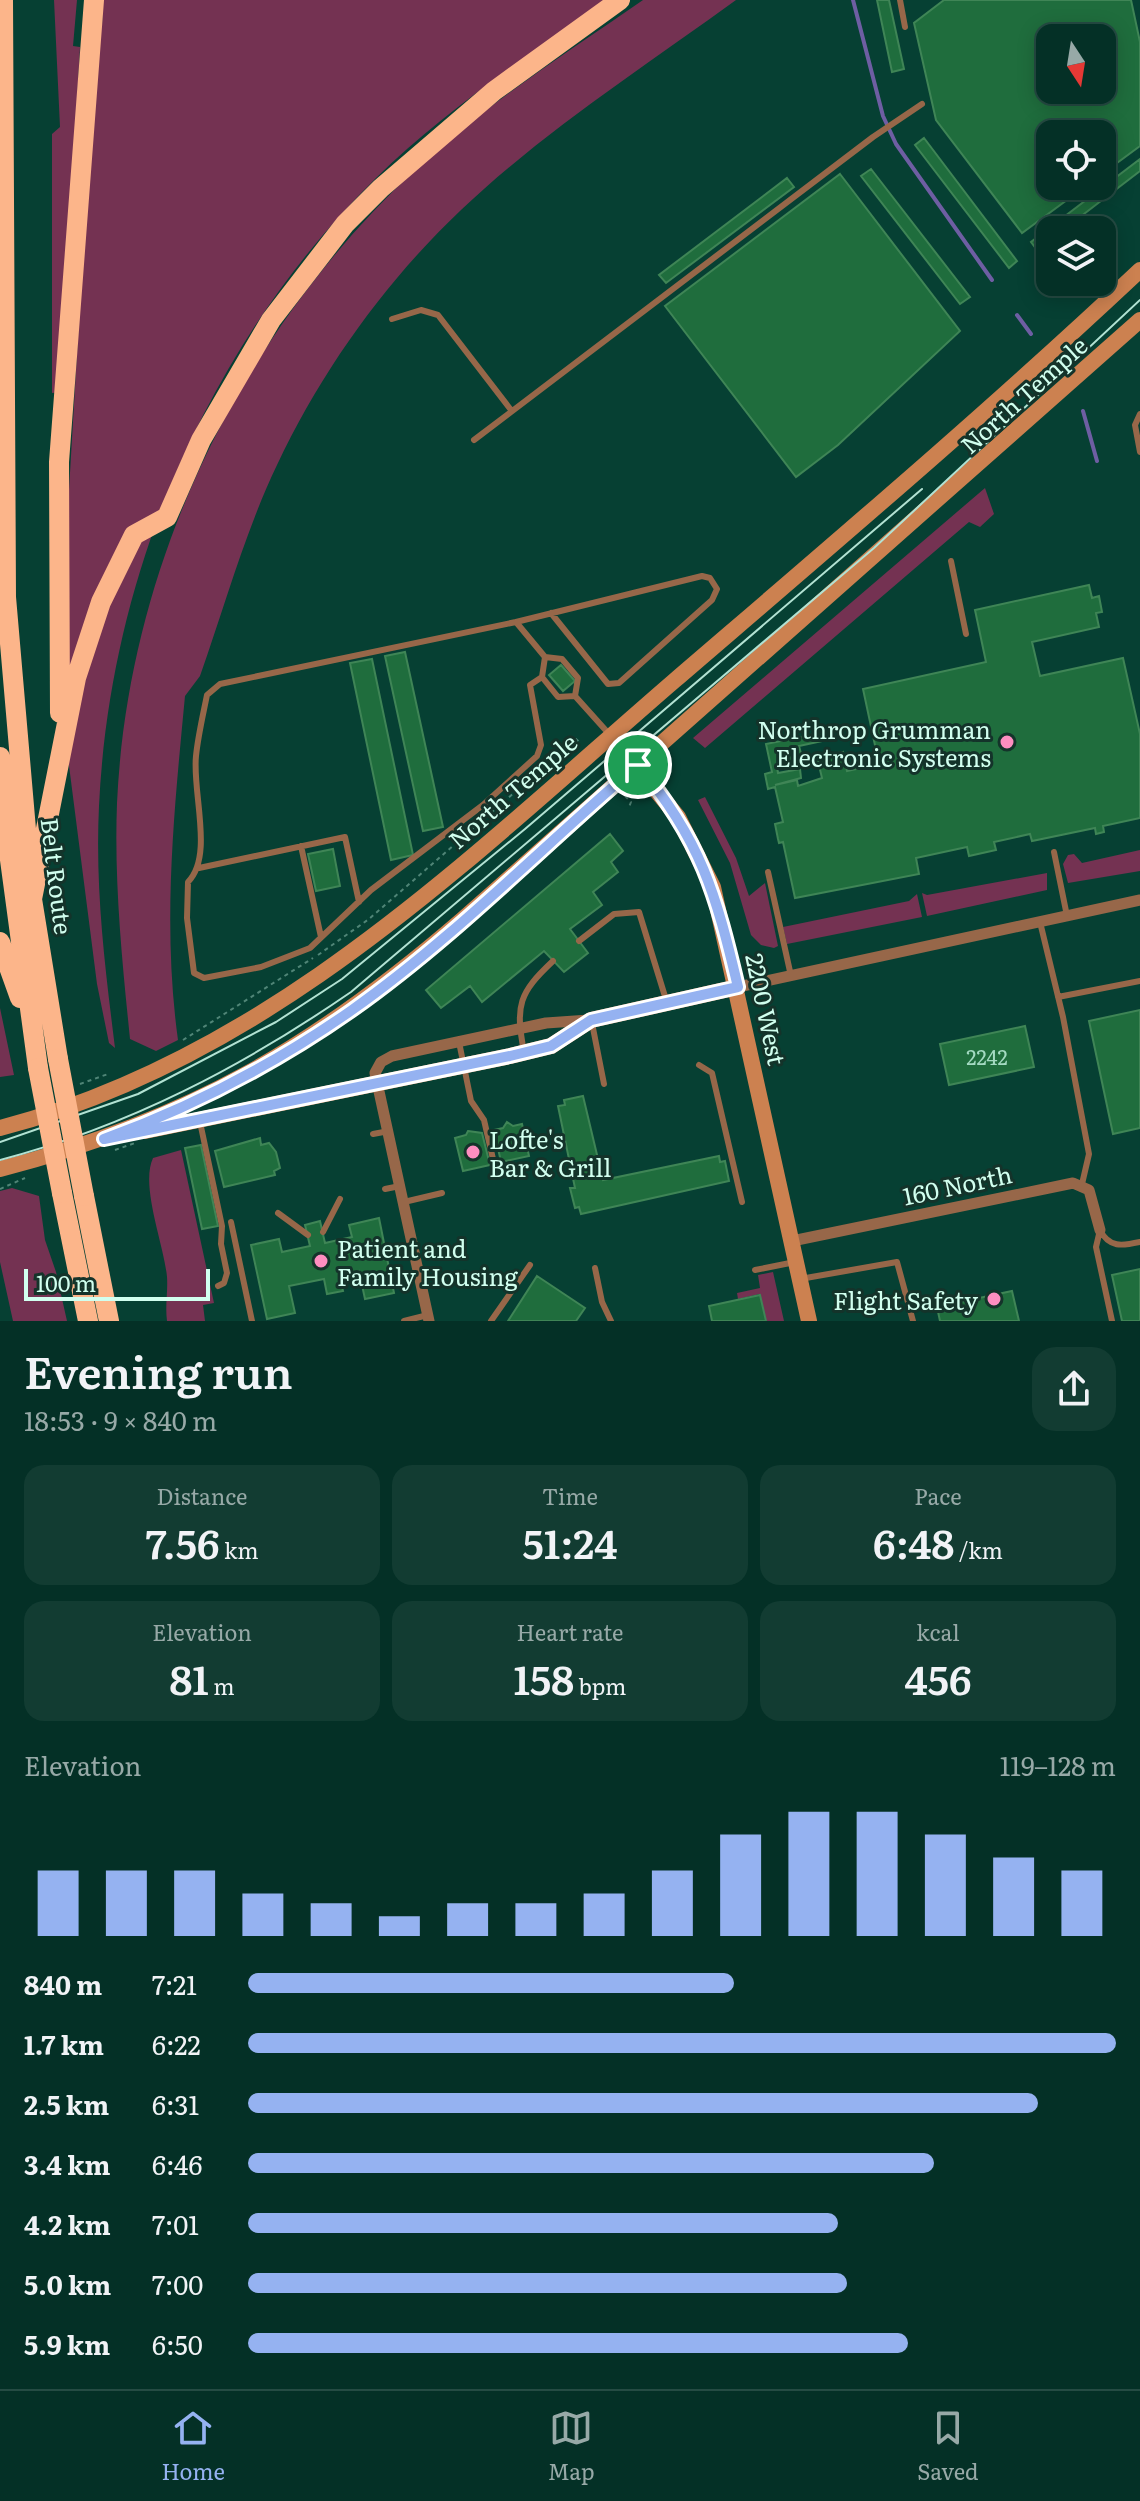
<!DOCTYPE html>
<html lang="en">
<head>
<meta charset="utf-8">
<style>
  body { margin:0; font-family:Literata,serif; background:#123c32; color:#f1f3f6; height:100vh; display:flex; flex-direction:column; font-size:30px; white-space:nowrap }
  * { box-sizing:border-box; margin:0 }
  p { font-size:26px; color:#97a9a7 }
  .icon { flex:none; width:44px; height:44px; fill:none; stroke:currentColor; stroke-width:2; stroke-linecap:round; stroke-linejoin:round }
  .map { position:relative; height:1321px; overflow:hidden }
  .sheet { display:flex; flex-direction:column; background:#043026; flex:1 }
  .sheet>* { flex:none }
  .needle { width:52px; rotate:168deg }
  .controls { position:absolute; left:1036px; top:24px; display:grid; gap:16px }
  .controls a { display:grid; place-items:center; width:80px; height:80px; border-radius:16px; background:#043026; box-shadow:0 4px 20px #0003,0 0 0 2px #254b43; font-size:40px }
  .scale { position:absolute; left:24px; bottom:20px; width:186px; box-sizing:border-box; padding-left:8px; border:4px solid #d1ffef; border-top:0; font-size:22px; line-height:28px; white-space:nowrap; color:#d1ffef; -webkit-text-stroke:6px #14332a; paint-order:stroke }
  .pin { position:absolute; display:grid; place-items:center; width:68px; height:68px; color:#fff; margin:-34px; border:4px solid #fff; border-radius:50%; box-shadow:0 2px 8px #0007 }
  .round { display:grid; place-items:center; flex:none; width:84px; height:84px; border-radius:24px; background:#123c32 }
  .head { display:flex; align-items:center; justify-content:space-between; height:136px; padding:0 24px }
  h1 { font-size:44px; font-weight:600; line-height:60px }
  .figures { display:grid; grid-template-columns:repeat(3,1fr); gap:12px; height:136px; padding:8px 24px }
  .figures div { display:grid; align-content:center; border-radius:20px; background:#123c32; text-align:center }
  .figures b { font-size:40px; font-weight:600 }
  .figures small { font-size:22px; font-weight:400 }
  .figures p { font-size:22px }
  .chart { height:224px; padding:16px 24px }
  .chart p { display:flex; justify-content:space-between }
  .chart svg { width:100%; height:144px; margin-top:8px; stroke:#95b2f1; stroke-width:6 }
  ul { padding:0 24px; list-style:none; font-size:26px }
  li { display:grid; grid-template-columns:128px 96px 1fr; align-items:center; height:60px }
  li i { height:20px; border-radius:10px; background:#95b2f1 }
  .menu { display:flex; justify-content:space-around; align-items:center; height:112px; border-top:2px solid #254b43; background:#043026; font-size:22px; color:#97a9a7 }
  .menu a { display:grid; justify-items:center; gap:4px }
  .menu .on { color:#95b2f1 }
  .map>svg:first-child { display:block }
  .green { fill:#743252 }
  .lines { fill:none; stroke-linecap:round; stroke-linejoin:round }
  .stream { stroke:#6e5ea3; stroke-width:4 }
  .building { fill:#1f6d3d; stroke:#3f8556; stroke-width:2; fill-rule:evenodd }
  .path { stroke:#508577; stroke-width:2; stroke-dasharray:4 4; stroke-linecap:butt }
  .lane { stroke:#976749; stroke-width:6 }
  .street { stroke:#976749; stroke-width:11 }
  .secondary { stroke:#cc8150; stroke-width:16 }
  .highway { stroke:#fcb58a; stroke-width:20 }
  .tram { stroke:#b2e2d3; stroke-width:2 }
  .highway-bridge { stroke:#fcb58a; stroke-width:20 }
  .route-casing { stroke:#fff; stroke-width:16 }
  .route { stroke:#95b2f1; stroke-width:10 }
  .poi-dot { fill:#fd8ec0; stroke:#14332a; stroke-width:3 }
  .labels { text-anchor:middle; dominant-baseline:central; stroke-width:6; stroke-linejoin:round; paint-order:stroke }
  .number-label { font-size:20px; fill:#a4dac2 }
  .street-label { font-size:24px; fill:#d1ffef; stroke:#14332a }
  .poi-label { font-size:24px; fill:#d1ffef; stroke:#14332a; text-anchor:end }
</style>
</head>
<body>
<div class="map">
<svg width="1140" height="1321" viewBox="0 0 1140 1321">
  <rect width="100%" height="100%" fill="#064033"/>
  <path class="green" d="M54,0h23l-4,46 7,1 -19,345 -9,1v-259l8,-7z
    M103,0h504c-79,56 -162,110 -231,178 -167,164 -266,395 -277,628 -4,82 6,161 16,242l-6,-5 -12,-59 -30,-234 1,-243 28,-479 6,-3z
    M643,0h93c-92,67 -192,131 -275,210 -76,72 -139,160 -184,255 -32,67 -52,140 -77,211l-15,20c-11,116 -23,228 -7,344l-22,11 -26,-12c-8,-79 -16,-157 -13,-236 11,-239 123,-469 297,-632 69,-65 151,-117 229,-171z
    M985,488l9,26 -14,13 -11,-5 -264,226 -12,-10z
    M705,797l31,61 13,38 16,-13 13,63 -4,2 -13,-3 -10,-10 -21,-72 -32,-63z
    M1140,850v21l-72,12 -5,-19 5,-9 6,-1 8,9z
    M1047,873v17l-120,26 -5,-23 5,2z
    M917,894l5,23 -135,27 -4,-17 126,-26z
    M0,1008l14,67 -14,2z
    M181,1150l33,153 -11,2 2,16h-38c-2,-15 1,-29 0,-44 -3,-33 -27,-91 -14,-119z
    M12,1188l27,8 6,44 11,32 11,49h-54l-13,-59v-71z
    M773,1272l11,49h-18l-6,-27 -22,5 -1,-6 23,-5 -2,-13z"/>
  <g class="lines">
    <path class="stream" d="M853,0l30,116 13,28 96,136
      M1017,315l14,19
      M1083,411l14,50"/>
  </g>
  <path class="building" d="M877,0h12l15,69 -12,3z
    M944,0h187l9,42v104l-38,28v-40h-52v52h36l-64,47 -86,-113 -22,-97zM1050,38h52v52h-52z
    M924,138l93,123 -8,7 -94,-123z
    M1140,159v12l-77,59h-13v10l-13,10 -6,-8z
    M871,169l99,128 -10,7 -99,-128z
    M840,174l120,157 -122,114 -42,32 -131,-171z
    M787,178l7,9 -128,96 -7,-8z
    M1089,585l3,13 7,-2 3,16 -6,1 3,14 -67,15 8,34 83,-18 17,76v84l-37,8 1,6 -8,2 -1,-6 -63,13 -2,-7 -36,8 2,8 -27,6 -2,-9 -51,11 3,16 -124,24 -12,-56 -4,1 -1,-4 -3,-15 8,-2 -8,-35 -7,2 -3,-15 7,-2 -6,-28 59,-12 2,8 -28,6 4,15 -26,6 1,6 22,-4 1,9 -26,7 22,-5 1,6 24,-8 -5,-21 26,-5 4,19 32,-7 -16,-75 123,-27 -11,-52z
    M405,652l38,175 -20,4 -38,-175z
    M372,659l41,196 -22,5 -41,-197z
    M561,665l14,16 -12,10 -14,-16z
    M610,834l13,17 -12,11 7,10 -25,20 9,13 -32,24 18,24 -24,19 -20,-21 -62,51 -12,-16 -29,22 -15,-18z
    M333,849l7,37 -24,5 -8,-37z
    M1140,1010v118l-27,6 -24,-113z
    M1025,1026l9,41 -85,18 -9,-41z
    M583,1096l20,84 116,-24 1,6 5,-1 4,20 -148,33 -2,-7 -4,1 -5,-20h5l-17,-82 7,-1 -1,-5z
    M507,1122l6,4 9,-2 7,32 -28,6 -7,-32 9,-2z
    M468,1131l14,2 8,32 -27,6 -8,-33 11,-3z
    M260,1138l1,7 8,-2 7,9 4,16 -6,3 1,4 -51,12 -9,-36z
    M201,1145l17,81 -16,3 -17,-81z
    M379,1218l15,75 -29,6 -6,-28 -20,4 4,16 -16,3 -3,-15 -35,7 6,27 -28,6 -16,-74 28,-6 3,13 28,-6 -5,-21 15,-4 5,22 27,-6 -3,-12z
    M1140,1269v52h-18l-10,-46z
    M537,1276l48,32 -9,13h-68z
    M1012,1291l7,30h-79l-3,-14z
    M760,1295l6,26h-54l-3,-15z"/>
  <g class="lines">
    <path class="path" d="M625,796l6,6 -2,5
      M318,955l51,-36 207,-180 3,3
      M183,1040l130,-82
      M80,1084l28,-10
      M115,1150l20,-7
      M0,1189l25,-11"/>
    <path class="lane" d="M900,0l5,27
      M392,319l29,-9 17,5 73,95
      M1140,414l-5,11 5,27
      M474,440l399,-303 49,-33
      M951,561l15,73
      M516,622l186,-46 8,2 7,11 -5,11 -93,83 -11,1 -57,-71
      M545,657l17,2 16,19 -3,18 -17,1 -16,-20z
      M542,677l-12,8 11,60 -4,11 -54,49 -112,85 -61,58 -49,19 -57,11 -10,-5 -7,-55 1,-36c26,-26 4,-90 8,-126 2,-20 7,-41 11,-61l13,-11 296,-62 29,35
      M575,696l35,39
      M301,846l20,91
      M1054,852l13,64
      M199,868l146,-31 14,65
      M768,872l23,104
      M1040,922l23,95 26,137 -7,30
      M579,941l35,-27 25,-2 28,91
      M1058,997l82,-16
      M592,1023l12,61
      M459,1042l12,59 13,19 9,39
      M524,1052c-9,-47 -5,-59 29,-91
      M699,1065l13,8 30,129
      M200,1122l22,104 -1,18 6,29 -3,10 -6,3
      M373,1134l16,-3
      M385,1189l15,-3
      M404,1202l38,-9
      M278,1213l30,22
      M231,1222l21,99
      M1100,1230l-4,17 16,74
      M1100,1230c9,18 22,16 40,12
      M323,1232l17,-33
      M595,1268l7,34 9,19
      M755,1270l40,-8
      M800,1279l97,-17 16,59
      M404,1321l24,-6
      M491,1321l39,-56"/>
    <path class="street" d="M738,987l402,-87
      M792,1241l281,-58 16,7 11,40
      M429,1321l-54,-248 6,-11 11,-6 154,-33 43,-3"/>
    <path class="secondary" d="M611,736l67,81 35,70 96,434
      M0,1128c270,-70 469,-270 674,-447 157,-135 315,-269 466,-411
      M145,1131l365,-75 41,-10 40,-26 147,-33
      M0,1169c190,-49 316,-123 463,-250l677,-599"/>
    <path class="highway" d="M3,0l3,597 26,302 26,160
      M60,713l-1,-251 35,-462
      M0,757l6,73 32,238
      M32,899l44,-221 25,-76 33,-67 33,-18 34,-77 70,-120 74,-96 36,-36 113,-97 126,-91
      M0,942l20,56
      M62,1193l26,128
      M84,1196l25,125"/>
    <path class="tram" d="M0,1142l138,-48 138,-72 66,-43 183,-150 397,-340
      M0,1160c129,-34 242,-93 351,-168l523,-444 266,-248"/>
    <path class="highway-bridge" d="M58,1059l26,137
      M38,1068l24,125"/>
  </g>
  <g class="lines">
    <defs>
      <path id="route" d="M638,765c63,75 78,129 100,222l-147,33 -40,26 -41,10 -406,83c88,-32 171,-75 248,-129 102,-72 191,-164 286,-245z"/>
    </defs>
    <use href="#route" class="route-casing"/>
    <use href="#route" class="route"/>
  </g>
  <g class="poi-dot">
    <circle cx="1007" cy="742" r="8"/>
    <circle cx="473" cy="1152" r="8"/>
    <circle cx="321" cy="1261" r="8"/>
    <circle cx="994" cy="1299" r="8"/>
  </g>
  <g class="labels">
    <g class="number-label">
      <text x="987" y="1056">2242</text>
    </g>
    <g class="street-label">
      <text transform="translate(1023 394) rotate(-42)">North Temple</text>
      <text transform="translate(512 790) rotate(-41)">North Temple</text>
      <text transform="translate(58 876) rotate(83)">Belt Route</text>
      <text transform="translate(767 1009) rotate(78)">2200 West</text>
      <text transform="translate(957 1184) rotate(-12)">160 North</text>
    </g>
    <g class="poi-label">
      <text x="991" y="728">Northrop Grumman<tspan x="991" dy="28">Electronic Systems</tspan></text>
      <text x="489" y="1138" text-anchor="start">Lofte's<tspan x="489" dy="28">Bar &amp; Grill</tspan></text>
      <text x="337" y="1247" text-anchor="start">Patient and<tspan x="337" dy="28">Family Housing</tspan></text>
      <text x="978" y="1299">Flight Safety</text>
    </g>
  </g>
</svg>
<div class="controls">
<a><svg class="needle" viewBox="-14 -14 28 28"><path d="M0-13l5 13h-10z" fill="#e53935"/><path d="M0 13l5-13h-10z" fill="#97a9a7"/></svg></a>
<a><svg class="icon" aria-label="locate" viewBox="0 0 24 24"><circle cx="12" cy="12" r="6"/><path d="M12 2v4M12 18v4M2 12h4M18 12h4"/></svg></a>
<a><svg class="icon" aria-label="layers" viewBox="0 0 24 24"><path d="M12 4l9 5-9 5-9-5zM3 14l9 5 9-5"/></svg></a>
</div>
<div class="scale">100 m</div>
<div class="pin" style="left:638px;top:765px;background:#1e9e55"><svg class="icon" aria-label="arrive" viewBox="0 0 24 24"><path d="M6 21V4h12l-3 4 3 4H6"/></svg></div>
</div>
<section class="sheet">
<div class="head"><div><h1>Evening run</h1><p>18:53 · 9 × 840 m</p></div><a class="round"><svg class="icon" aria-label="share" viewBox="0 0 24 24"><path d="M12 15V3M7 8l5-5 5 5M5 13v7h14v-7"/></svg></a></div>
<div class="figures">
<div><p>Distance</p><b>7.56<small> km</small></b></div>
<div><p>Time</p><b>51:24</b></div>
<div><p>Pace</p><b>6:48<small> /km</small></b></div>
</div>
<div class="figures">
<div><p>Elevation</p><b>81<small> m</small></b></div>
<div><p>Heart rate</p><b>158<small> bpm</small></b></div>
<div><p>kcal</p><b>456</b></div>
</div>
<div class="chart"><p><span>Elevation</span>119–128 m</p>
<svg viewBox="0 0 160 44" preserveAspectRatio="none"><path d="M5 44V24M15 44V24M25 44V24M35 44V31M45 44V34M55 44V38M65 44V34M75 44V34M85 44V31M95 44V24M105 44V13M115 44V6M125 44V6M135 44V13M145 44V20M155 44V24"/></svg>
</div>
<ul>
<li><b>840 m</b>7:21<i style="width:56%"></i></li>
<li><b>1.7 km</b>6:22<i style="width:100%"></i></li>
<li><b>2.5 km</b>6:31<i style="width:91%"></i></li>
<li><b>3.4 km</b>6:46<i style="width:79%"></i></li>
<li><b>4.2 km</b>7:01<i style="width:68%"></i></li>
<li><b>5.0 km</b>7:00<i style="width:69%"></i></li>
<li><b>5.9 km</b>6:50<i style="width:76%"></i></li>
</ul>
</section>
<nav class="menu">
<a class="on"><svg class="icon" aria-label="home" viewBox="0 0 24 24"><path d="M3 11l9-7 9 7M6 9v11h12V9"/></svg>Home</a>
<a><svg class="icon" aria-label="map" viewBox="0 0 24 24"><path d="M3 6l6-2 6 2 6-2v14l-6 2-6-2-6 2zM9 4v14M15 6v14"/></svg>Map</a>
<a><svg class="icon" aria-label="saved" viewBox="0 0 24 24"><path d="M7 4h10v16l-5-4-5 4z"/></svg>Saved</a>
</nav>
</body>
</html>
